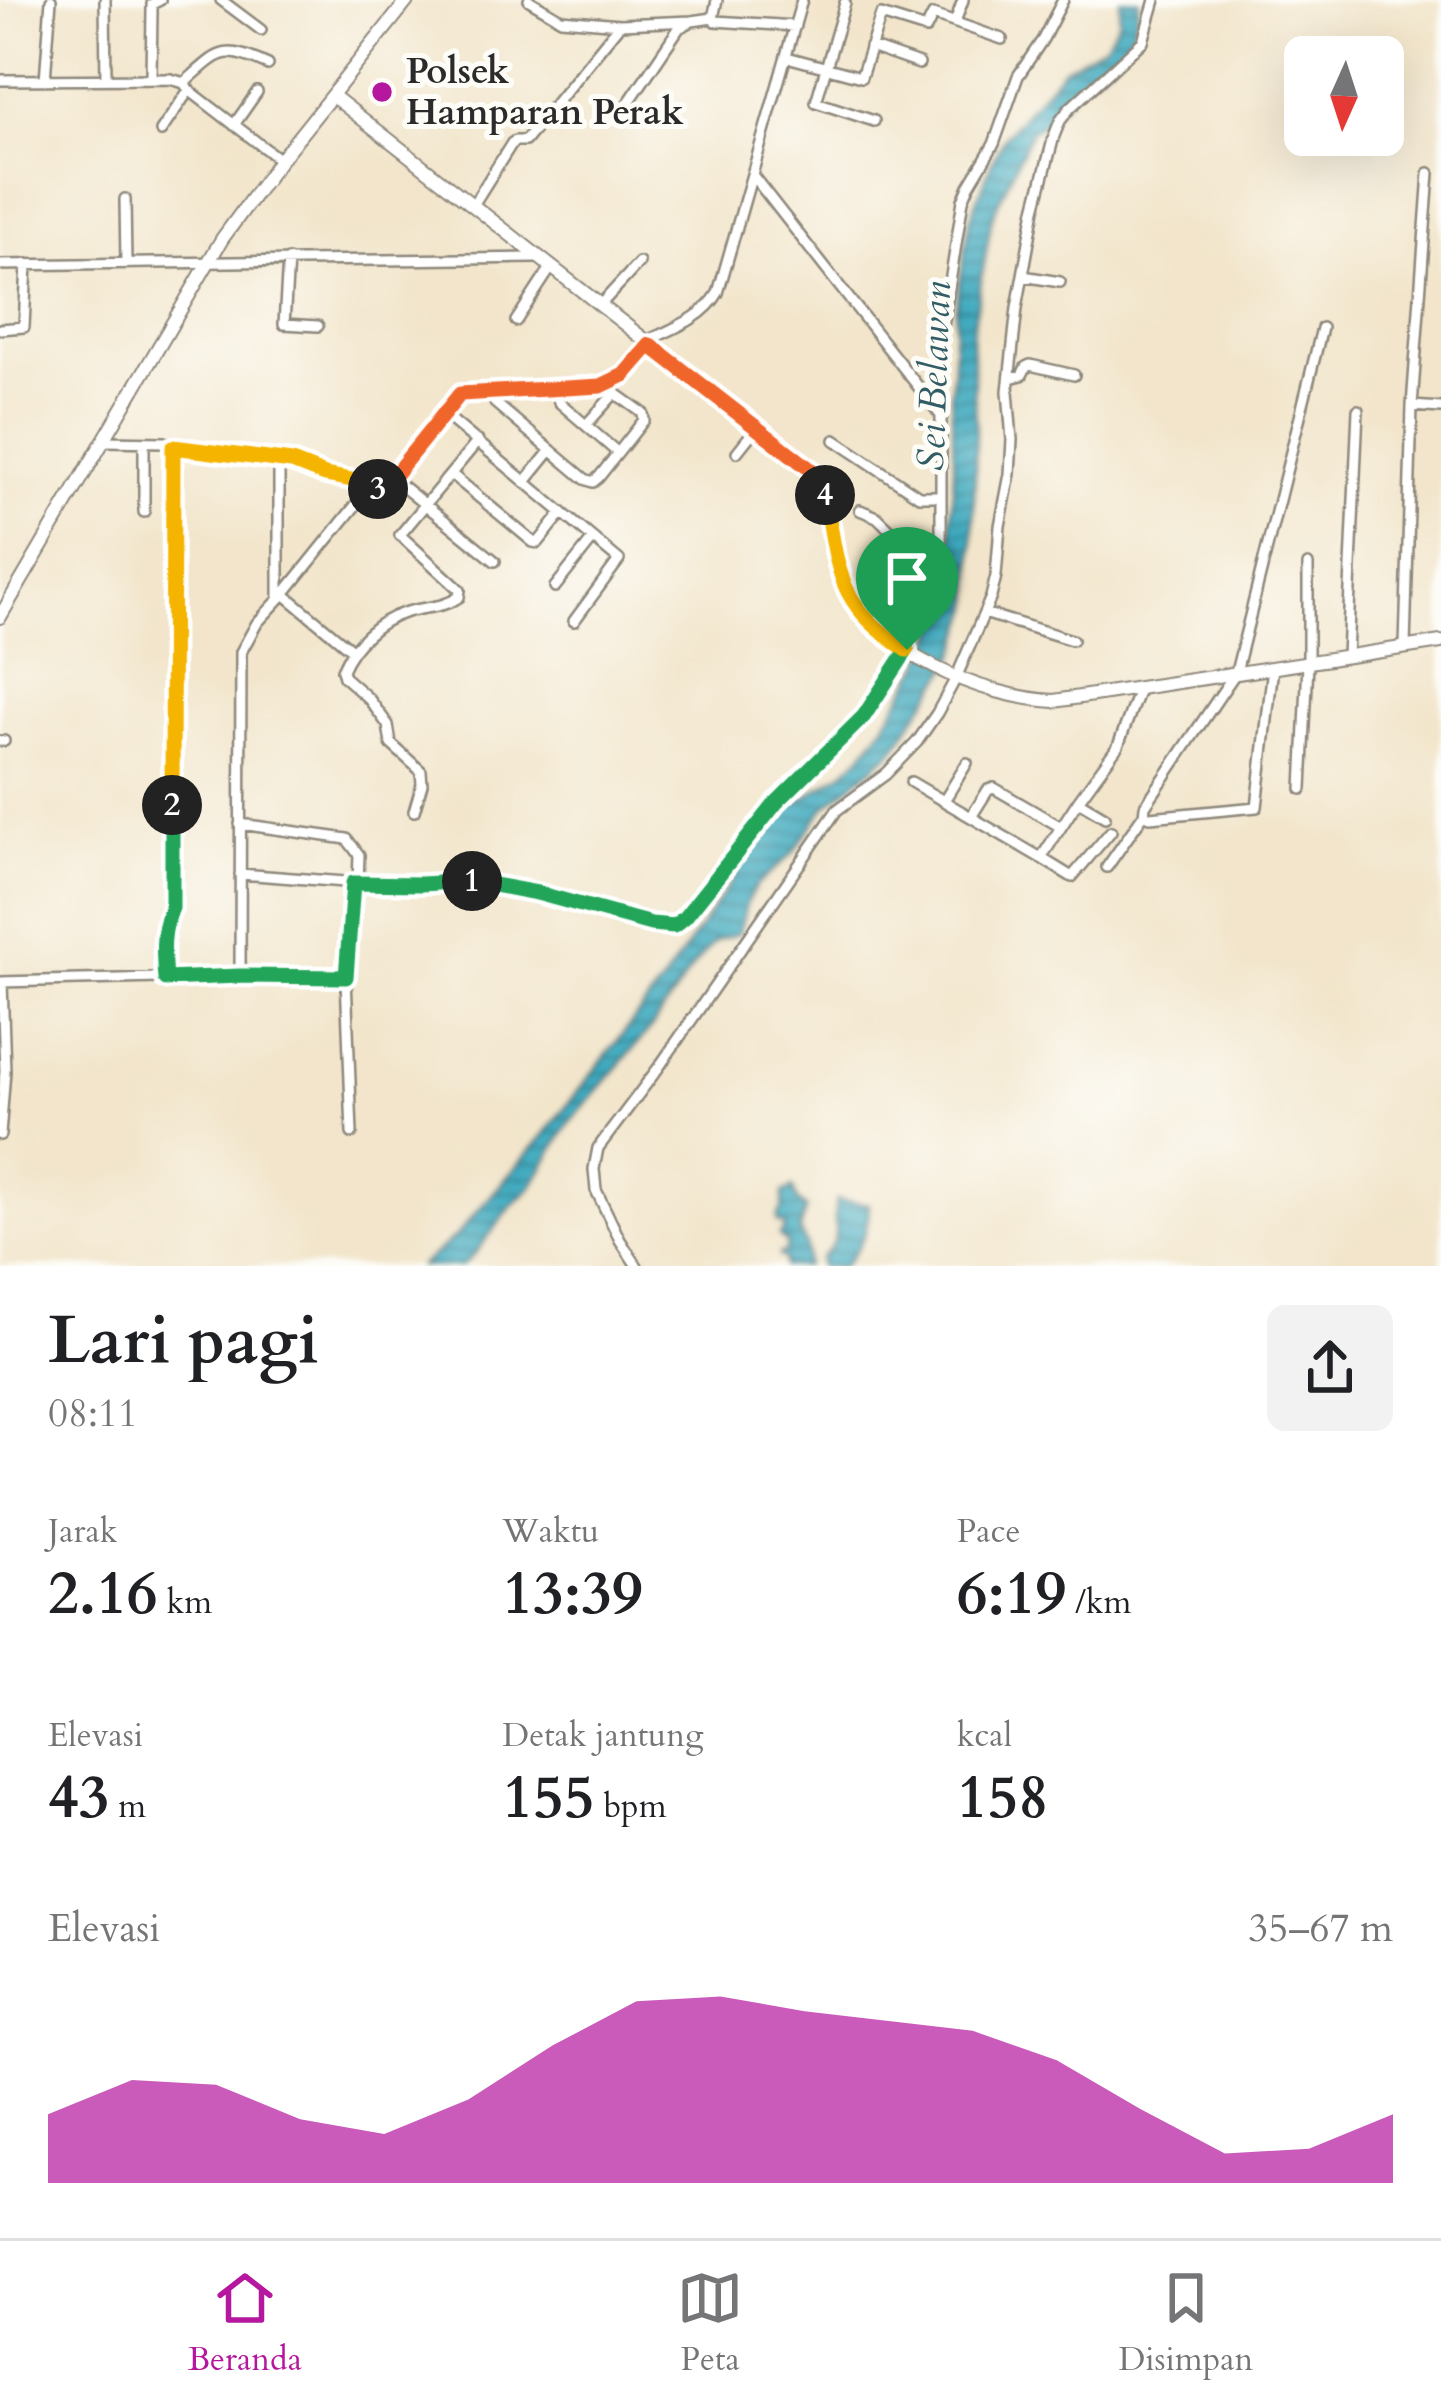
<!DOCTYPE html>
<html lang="id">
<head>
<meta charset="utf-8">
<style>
  body { margin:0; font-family:Cardo,serif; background:#f2f2f2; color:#202124; height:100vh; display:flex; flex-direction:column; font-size:45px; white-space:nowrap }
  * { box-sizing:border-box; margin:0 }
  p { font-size:39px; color:#757577 }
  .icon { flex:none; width:66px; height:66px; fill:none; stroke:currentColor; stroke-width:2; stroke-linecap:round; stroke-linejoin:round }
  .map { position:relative; height:1266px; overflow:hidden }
  .sheet { display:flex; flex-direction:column; background:#fff; flex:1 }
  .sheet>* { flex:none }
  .needle { width:78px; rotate:183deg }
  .controls { position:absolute; left:1284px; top:36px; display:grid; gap:24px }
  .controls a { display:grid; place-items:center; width:120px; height:120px; border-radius:18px; background:#fff; box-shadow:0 12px 48px #0002; font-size:60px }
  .pin { position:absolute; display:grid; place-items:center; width:102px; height:102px; color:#fff; margin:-123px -51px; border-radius:50% 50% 50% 0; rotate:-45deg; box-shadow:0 0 12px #0007 }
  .pin .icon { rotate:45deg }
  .km { position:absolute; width:60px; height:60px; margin:-30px; border-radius:50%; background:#222; color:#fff; font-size:33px; line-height:60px; text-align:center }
  .round { display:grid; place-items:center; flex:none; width:126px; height:126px; border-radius:18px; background:#f2f2f2 }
  .overview { display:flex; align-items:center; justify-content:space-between; height:204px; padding:0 48px }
  h1 { font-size:66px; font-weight:700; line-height:90px }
  .metrics { display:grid; grid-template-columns:repeat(3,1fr); gap:18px; height:204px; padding:12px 48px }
  .metrics div { display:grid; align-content:center }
  .metrics b { font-size:60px; font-weight:700 }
  .metrics small { font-size:33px; font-weight:400 }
  .metrics p { font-size:33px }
  .chart { height:336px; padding:24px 48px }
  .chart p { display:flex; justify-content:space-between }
  .chart svg { width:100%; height:216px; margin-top:12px; fill:#b5179e; opacity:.7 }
  .dock { display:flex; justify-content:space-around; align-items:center; height:168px; border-top:3px solid #e0e0e0; background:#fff; font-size:33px; color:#757577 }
  .dock a { display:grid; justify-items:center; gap:6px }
  .dock .active { color:#b5179e }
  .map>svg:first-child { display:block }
  .water { fill:url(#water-rules); stroke:#346a74; stroke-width:3 }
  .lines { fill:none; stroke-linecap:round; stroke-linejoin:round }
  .minor-casing { stroke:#8e887b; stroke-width:14 }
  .major-casing { stroke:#8e887b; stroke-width:16 }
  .minor { stroke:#fff; stroke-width:9 }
  .major { stroke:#fff; stroke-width:12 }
  .split-1-casing { stroke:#fff; stroke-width:24 }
  .split-2-casing { stroke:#fff; stroke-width:24 }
  .split-3-casing { stroke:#fff; stroke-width:24 }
  .split-4-casing { stroke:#fff; stroke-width:24 }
  .split-5-casing { stroke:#fff; stroke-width:24 }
  .split-1 { stroke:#22a559; stroke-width:15 }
  .split-2 { stroke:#22a559; stroke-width:15 }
  .split-3 { stroke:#f5b400; stroke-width:15 }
  .split-4 { stroke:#f0652b; stroke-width:15 }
  .split-5 { stroke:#f5b400; stroke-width:15 }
  .poi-dot { fill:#b5179e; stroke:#fdfcf7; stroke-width:4.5 }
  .labels { text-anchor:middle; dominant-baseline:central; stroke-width:10; stroke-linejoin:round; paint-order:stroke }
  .poi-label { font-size:36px; font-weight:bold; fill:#2b2b2b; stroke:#fdfcf7; text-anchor:start }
  .water-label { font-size:39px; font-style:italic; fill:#335d66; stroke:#fdfcf7 }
</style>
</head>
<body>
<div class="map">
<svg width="1441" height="1266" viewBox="0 0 1441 1266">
  <defs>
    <pattern id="water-rules" width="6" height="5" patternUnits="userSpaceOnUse" patternTransform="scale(3)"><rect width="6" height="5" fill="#3ea9be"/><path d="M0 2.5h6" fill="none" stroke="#348a9b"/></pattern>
  </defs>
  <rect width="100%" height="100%" fill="#fdfcf7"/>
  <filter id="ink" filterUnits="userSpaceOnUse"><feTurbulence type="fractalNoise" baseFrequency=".00833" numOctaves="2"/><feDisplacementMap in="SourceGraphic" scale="24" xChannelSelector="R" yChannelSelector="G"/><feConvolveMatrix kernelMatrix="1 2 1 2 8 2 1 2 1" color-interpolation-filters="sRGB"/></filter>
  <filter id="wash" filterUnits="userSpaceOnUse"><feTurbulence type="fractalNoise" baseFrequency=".004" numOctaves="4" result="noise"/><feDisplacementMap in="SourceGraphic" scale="48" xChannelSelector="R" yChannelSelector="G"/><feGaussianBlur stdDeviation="2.7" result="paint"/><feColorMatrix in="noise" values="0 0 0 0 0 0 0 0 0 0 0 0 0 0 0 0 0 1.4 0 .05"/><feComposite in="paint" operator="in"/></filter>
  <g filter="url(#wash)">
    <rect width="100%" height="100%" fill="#f2e5cb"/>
    <path class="water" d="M1120,0h19c-1,16 -5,33 -14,46 -10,17 -29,27 -44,39 -16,15 -31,37 -50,46l-39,86 -20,117 4,97 -4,176 -18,53 -61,91 -68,56 -33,47 -36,32 -9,15 -8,32 -24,8 -19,21 -45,66 -83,97 -37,63 -20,19 -37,48 -12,11h-42l36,-30 88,-101 114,-146 107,-157 26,-25 52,-35 18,-16 23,-30 38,-64 25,-56 7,-141 -3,-69 5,-90 14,-87 22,-58 12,-24 59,-68 41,-24 15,-24z
      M793,1188l4,13 9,7 -7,22 7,14v22h-22l1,-6 -6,-4 1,-3h5l2,-10 -8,-7 5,-6v-6l-6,-1 -1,-6 6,-9v-15z
      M836,1200l33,4c0,27 -8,42 -26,62h-23v-8c25,-21 11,-33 16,-58z"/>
  </g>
  <g filter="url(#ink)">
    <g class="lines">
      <defs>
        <path id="minor" d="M105,0l1,79
          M221,0l40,30
          M529,0l32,19 59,5
          M845,3l-29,99 58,19
          M713,18l4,-18
          M955,22l8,-22
          M870,47l49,17
          M787,57l74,20 20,-62 45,14 7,-14 69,24
          M151,78l1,-68v-6l8,-4
          M0,80l171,-1 13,4 5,7 91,70
          M45,80l6,-80
          M184,83c37,-32 37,-39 84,-18
          M621,114l58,-86 13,-7 21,-3 2,3 80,5
          M234,125l23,-33
          M161,131l28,-41
          M753,176l189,241
          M125,199l1,64
          M473,205l39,-62 3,-2h10l95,-117 72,-3
          M288,260l-4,64 34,2
          M0,265l539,-7
          M1023,276l37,6
          M601,304l38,-41
          M516,321l36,-55
          M0,329l24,-2 3,-63
          M645,342c26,-13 58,-23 73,-49l84,-293
          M1010,378l12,-3 4,-8 4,-2 44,10
          M556,391l3,11 59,51
          M492,392l3,11 90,76 8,3 6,-5 45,-57 -1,-7 -28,-20 -5,-9
          M1412,406l29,2
          M444,414l175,146 -45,61
          M586,425l29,-32
          M835,440l84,56h22
          M104,441l61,1 13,6 26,1 17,6 73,7 31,13 43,8 13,8 79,-97c42,-10 121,7 156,-13 14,-8 24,-24 34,-36
          M144,442v70
          M737,452l19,-24
          M279,461v138
          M451,474l82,68 5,1 24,-30
          M392,478l103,83
          M525,482l26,-32
          M860,510l17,7 57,55
          M555,587l38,-48
          M284,594l69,57
          M984,613l88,27
          M896,643l13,-5 9,-12 3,-23 20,-53v-211l22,-139 6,-14 25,-42 24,-68 25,-37 20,-39
          M1405,647l7,-241 17,-233
          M1347,656l11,-246
          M0,741h4
          M911,782l130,76
          M1302,789l6,-126v-98
          M944,801l23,-38
          M1078,801l27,16
          M414,811l8,-27 -1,-13 -30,-27 -3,-19 -19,-26 -25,-22 -2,-7c11,-26 36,-49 62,-57 20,-7 38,-4 55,-16l1,-7 -60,-55 78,-94
          M1144,814l6,3 107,-10 16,-140
          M971,817l17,-27 6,-2 67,39
          M240,824l107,15 12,16 -1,28
          M1111,831l-39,46 -31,-19 37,-57 40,-55 22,-59
          M1107,867l37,-53 1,-8 91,-134 86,-344
          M240,874l118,9 122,-2 141,32 44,14 9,-1 11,-9 91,-114 88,-87 43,-66
          M240,976l1,-324 16,-29 27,-29 88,-109
          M165,979c-1,-26 -4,-48 7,-71l2,-461
          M0,982l240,-6 106,1
          M352,1133l-6,-156 8,-94
          M0,1135l5,-64 -3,-89
          M637,1266l-17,-26 -24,-50 -2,-21 4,-21 61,-81 178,-257 49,-36 31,-32 20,-29 19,-35 35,-81 5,-21 4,-50 10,-52 2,-34 -4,-49 9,-83 18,-99 19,-73 6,-15 10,-13 73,-67 12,-41"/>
        <path id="major" d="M333,96l482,377 10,20 19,93c30,66 141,112 210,115l387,-59
          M0,617l222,-378 58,-79 128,-160"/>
      </defs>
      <use href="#minor" class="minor-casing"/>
      <use href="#major" class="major-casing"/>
      <use href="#minor" class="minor"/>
      <use href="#major" class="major"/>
    </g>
  </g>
  <g class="lines" filter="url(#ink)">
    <defs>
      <path id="split-1" d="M472,881l65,12 114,31 23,2 11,-9 91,-114 88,-87 43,-66"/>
      <path id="split-2" d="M172,805v103c-11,23 -9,45 -7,71l75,-3 106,1 7,-94 68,1 51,-3"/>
      <path id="split-3" d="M172,805l1,-358 119,15 33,13 43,8 10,6"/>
      <path id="split-4" d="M378,489l3,2 11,-13 68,-84 141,-8 23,-11 26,-30 165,128 10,22"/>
      <path id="split-5" d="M825,495c14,77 11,110 82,155"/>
    </defs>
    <use href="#split-1" class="split-1-casing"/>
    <use href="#split-2" class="split-2-casing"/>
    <use href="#split-3" class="split-3-casing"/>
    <use href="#split-4" class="split-4-casing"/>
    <use href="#split-5" class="split-5-casing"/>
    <use href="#split-1" class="split-1"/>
    <use href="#split-2" class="split-2"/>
    <use href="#split-3" class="split-3"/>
    <use href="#split-4" class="split-4"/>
    <use href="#split-5" class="split-5"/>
  </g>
  <circle class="poi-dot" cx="382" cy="92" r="12"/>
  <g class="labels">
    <g class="poi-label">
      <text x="406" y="71">Polsek<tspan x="406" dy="41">Hamparan Perak</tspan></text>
    </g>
    <g class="water-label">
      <text transform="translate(934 376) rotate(-88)">Sei Belawan</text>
    </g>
  </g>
</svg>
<div class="controls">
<a><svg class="needle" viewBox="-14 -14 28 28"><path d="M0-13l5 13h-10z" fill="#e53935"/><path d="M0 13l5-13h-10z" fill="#757577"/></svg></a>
</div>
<div class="pin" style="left:907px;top:650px;background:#1e9e55"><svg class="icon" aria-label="arrive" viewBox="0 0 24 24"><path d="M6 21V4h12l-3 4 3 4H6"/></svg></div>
<b class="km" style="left:472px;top:881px">1</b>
<b class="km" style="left:172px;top:805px">2</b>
<b class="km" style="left:378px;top:489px">3</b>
<b class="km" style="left:825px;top:495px">4</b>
</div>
<section class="sheet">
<div class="overview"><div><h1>Lari pagi</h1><p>08:11</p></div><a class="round"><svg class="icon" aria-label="share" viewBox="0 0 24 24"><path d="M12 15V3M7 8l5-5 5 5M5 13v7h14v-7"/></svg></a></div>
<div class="metrics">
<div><p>Jarak</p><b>2.16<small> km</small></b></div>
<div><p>Waktu</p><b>13:39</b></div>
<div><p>Pace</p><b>6:19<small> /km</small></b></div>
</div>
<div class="metrics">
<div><p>Elevasi</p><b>43<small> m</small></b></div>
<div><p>Detak jantung</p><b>155<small> bpm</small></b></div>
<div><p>kcal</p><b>158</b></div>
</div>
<div class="chart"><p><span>Elevasi</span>35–67 m</p>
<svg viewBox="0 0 160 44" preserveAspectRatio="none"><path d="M0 44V30L10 23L20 24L30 31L40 34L50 27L60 16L70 7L80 6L90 9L100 11L110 13L120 19L130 29L140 38L150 37L160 30V44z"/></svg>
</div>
</section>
<nav class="dock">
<a class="active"><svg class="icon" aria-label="home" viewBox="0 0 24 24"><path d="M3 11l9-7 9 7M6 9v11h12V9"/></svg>Beranda</a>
<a><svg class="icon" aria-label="map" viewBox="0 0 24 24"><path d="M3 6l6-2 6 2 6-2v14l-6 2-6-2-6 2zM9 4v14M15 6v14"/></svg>Peta</a>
<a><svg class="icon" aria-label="saved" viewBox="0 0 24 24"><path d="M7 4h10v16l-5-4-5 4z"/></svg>Disimpan</a>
</nav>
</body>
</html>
